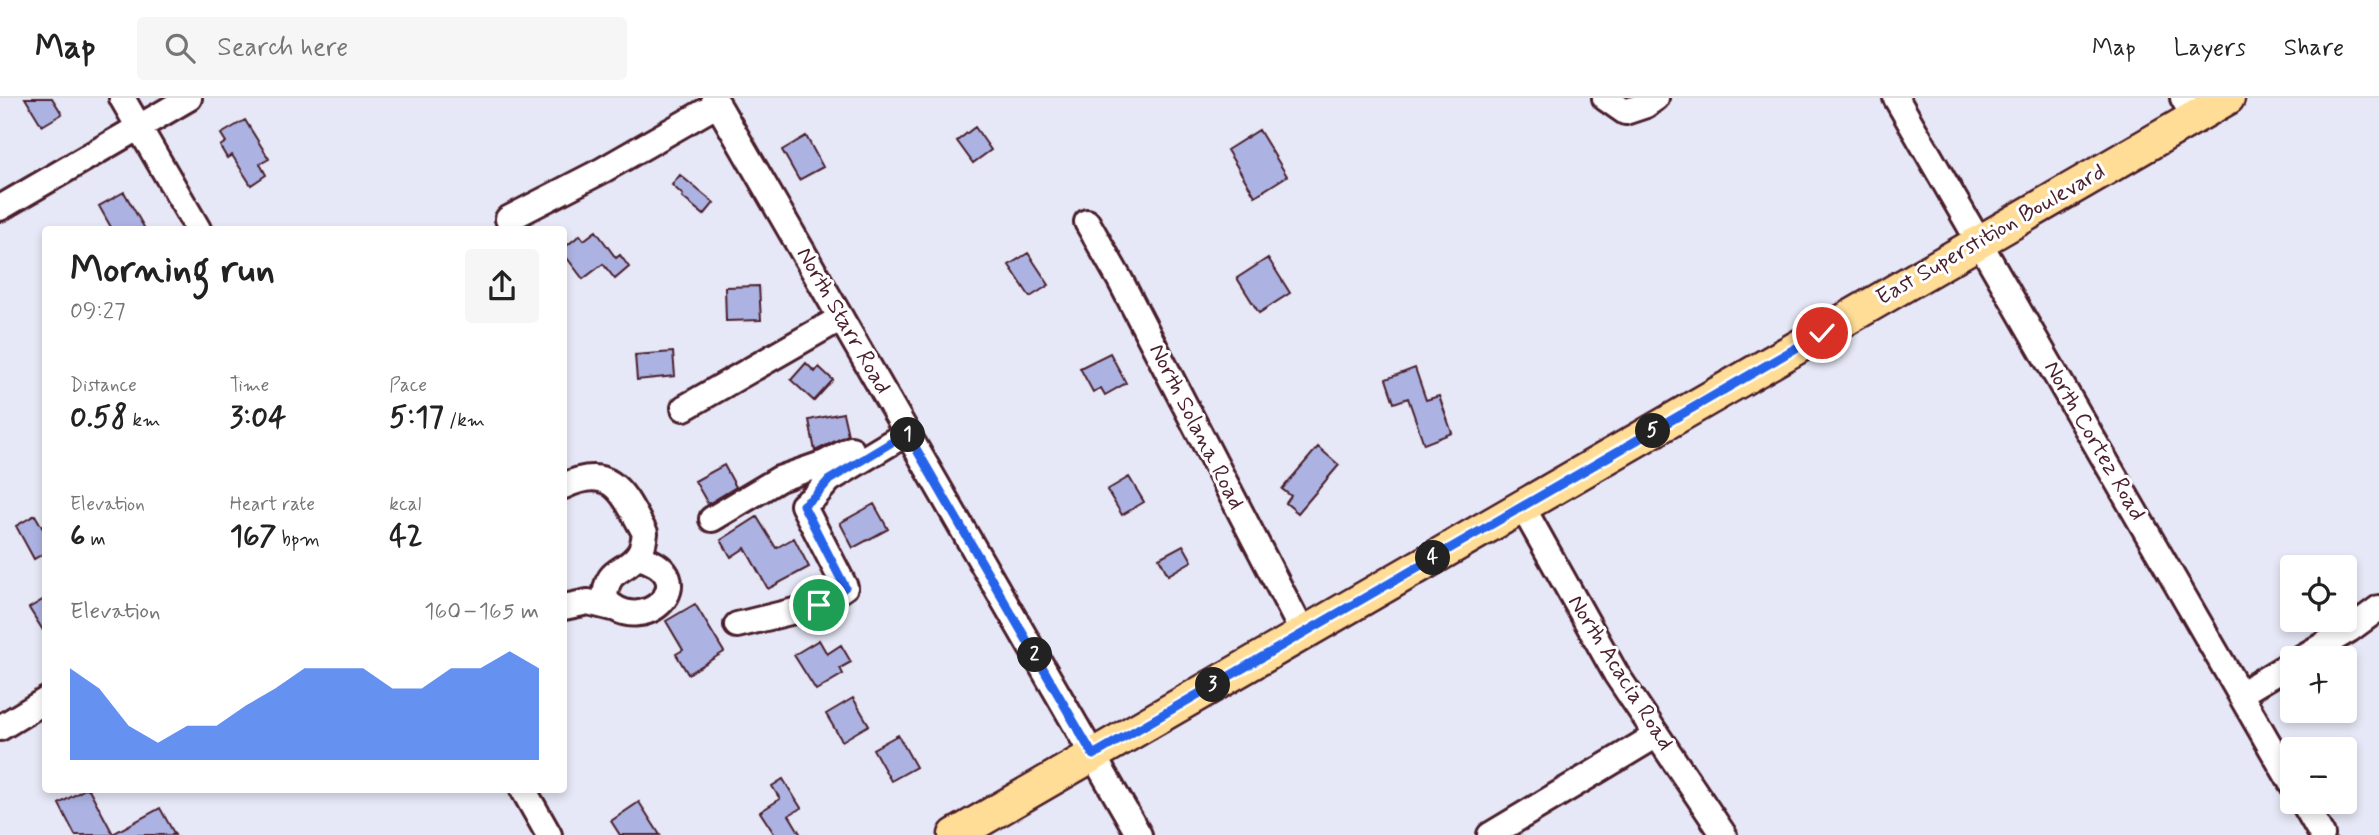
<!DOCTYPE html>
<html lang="en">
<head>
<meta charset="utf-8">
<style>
  body { margin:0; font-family:Mynerve,sans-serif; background:#f6f6f6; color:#222; height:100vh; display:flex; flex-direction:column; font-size:26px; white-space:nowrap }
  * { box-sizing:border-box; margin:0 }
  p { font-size:23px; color:#767676 }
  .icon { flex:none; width:38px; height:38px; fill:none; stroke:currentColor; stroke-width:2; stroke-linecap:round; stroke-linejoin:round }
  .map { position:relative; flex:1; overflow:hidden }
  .drawer { position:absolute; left:42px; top:128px; width:525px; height:567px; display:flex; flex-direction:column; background:#fff; border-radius:7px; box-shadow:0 4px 10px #0003 }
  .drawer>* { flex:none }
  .buttons { position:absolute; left:2280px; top:457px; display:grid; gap:14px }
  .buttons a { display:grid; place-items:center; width:77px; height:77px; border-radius:7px; background:#fff; box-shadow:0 4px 10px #0003; font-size:35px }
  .pin { position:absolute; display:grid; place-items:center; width:60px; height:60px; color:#fff; margin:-30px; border:4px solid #fff; border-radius:50%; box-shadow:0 2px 7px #0007 }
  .km { position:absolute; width:35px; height:35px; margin:-18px; border-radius:50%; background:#222; color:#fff; font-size:19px; line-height:35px; text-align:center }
  .round { display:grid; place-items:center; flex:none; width:74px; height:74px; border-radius:7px; background:#f6f6f6 }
  .headline { display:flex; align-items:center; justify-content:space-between; height:119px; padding:0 28px }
  h1 { font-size:38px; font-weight:700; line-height:52px }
  .stats { display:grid; grid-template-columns:repeat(3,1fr); gap:10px; height:119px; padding:7px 28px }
  .stats div { display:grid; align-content:center }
  .stats b { font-size:30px; font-weight:700 }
  .stats small { font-size:19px; font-weight:400 }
  .stats p { font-size:19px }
  .chart { height:196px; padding:14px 28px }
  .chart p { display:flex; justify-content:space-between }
  .chart svg { width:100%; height:126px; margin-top:7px; fill:#2563eb; opacity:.7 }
  header { display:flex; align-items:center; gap:42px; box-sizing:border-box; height:98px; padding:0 35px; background:#fff; border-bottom:2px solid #e0e0e0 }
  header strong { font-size:33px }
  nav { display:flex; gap:38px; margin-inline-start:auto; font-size:24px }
  .search { width:490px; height:63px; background:#f6f6f6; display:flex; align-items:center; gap:18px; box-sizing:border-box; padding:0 24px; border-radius:7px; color:#767676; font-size:26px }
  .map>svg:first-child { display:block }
  .building { fill:#acb3e3; stroke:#4a1f2b; stroke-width:2 }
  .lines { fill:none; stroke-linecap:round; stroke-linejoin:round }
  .minor-casing { stroke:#4a1f2b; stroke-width:30 }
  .major-casing { stroke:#4a1f2b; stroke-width:37 }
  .minor { stroke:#fff; stroke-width:24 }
  .major { stroke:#ffdd96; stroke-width:32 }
  .route-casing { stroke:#fff; stroke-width:14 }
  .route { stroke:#2563eb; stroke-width:9 }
  .labels { text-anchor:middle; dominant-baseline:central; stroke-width:6; stroke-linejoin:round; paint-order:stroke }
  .street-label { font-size:23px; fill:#4a1f2b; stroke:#fff }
</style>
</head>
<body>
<header>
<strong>Map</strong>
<div class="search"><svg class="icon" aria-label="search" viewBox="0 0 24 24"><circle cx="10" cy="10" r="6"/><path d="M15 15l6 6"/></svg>Search here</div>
<nav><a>Map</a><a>Layers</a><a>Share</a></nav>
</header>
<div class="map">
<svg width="2379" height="737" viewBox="0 0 2379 737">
  <rect width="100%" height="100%" fill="#e6e8f7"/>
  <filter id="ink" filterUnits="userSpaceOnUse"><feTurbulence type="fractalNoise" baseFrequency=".0143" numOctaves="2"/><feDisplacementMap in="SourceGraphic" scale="14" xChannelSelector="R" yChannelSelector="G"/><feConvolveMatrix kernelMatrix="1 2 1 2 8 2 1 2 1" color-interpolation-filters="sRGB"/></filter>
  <g filter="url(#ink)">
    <path class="building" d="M25,0h27l10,16 -20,12z
      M245,22l24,39 -9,5 6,11 -15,10 -19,-30 -5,3 -7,-12 6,-4 -5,-8z
      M975,29l16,23 -18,13 -16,-22z
      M1259,32l28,46 -32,20 -28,-46z
      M806,38l17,31 -24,13 -17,-30z
      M680,77l34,28 -10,12 -22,-18 1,-2 -11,-10z
      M124,94l21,37h-33l-13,-23z
      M596,133l20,27 4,-3 9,12 -14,12 -12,-15 -20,15 -19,-25v-6l16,-13 4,5z
      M1028,155l21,32 -19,12 -21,-32z
      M1268,160l22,35 -31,20 -22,-35z
      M759,188l2,34 -35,1 -1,-34z
      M673,254l2,24 -38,4 -2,-25z
      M1110,255l16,30 -21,12 -4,-7 -8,4 -13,-24z
      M806,265l9,9 4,-5 14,13 -19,21 -23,-21z
      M1415,270l11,32 13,-4 13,37 -28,11 -16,-46 -14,5 -8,-24z
      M843,315l5,22 -33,16 -6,-31z
      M1318,349l21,18 -41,48 -12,-10 5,-7 -9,-7z
      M724,367l12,22 -28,17 -13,-23z
      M1129,379l15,25 -22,13 -15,-25z
      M874,406l14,25 -35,19 -13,-25z
      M35,417l11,19v18l-12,7 -18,-33z
      M757,419l19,31 18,-10 15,29 -41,22 -23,-41 -14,9 -10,-17z
      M1183,447l9,16 -24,14 -9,-17z
      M46,500v37l-17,-27z
      M695,506l29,48 -36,22 -12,-20 7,-4 -17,-29z
      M819,542l8,14 14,-9 10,17 -11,6 3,6 -27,16 -22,-35z
      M853,600l16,27 -27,16 -16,-27z
      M898,637l18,32 -25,14 -18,-32z
      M783,681l18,29 -12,7 12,20h-26l-15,-23 20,-13 -8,-13z
      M85,691h4l24,45 47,-26 15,27h-100l-16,-31z
      M639,704l21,33h-40l-9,-14z"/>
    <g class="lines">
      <defs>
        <path id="minor" d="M122,0l76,131
          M714,0l425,737
          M1605,0l20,14 21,-7 10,-7
          M1896,0l396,686
          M2183,0l11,19
          M0,110l189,-110
          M508,121l95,-49 115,-66
          M1087,124l33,58 183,353
          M684,310l157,-90
          M564,388c49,-24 60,10 81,47 -1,7 -2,16 -7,22 -14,19 -32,12 -33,44 36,43 104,-22 33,-42
          M1522,408l94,168 108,161
          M712,421l67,-40 46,-16 26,-14
          M564,509l24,-5 24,6
          M737,527l82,-20 26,-18 -42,-82 12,-9 14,-16 78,-47
          M2301,560l48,-28 30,-22
          M2240,596l52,-31
          M0,630l46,-28
          M523,691l26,46
          M2303,704l19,33
          M1490,737l167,-100"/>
        <path id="major" d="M955,737l1273,-737"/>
      </defs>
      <use href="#minor" class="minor-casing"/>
      <use href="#major" class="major-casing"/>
      <use href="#minor" class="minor"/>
      <use href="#major" class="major"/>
    </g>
  </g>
  <g class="lines" filter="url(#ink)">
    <defs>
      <path id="route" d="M819,507l26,-18 -42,-82 12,-9 14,-16 78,-47 186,322 729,-422"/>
    </defs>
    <use href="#route" class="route-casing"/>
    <use href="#route" class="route"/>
  </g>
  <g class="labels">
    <g class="street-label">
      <text transform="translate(1991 137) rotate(-30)">East Superstition Boulevard</text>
      <text transform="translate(843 223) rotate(60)">North Starr Road</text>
      <text transform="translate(1196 329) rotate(63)">North Solana Road</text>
      <text transform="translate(2094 343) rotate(60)">North Cortez Road</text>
      <text transform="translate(1620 575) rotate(58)">North Acacia Road</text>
    </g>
  </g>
</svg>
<div class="buttons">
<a><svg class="icon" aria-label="locate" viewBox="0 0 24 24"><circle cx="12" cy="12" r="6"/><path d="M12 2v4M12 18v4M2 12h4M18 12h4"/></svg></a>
<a>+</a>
<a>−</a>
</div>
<div class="pin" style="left:819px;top:507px;background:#1e9e55"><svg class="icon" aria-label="arrive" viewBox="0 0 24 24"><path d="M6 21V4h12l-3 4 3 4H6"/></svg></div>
<div class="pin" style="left:1822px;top:235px;background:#d93025"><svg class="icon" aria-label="check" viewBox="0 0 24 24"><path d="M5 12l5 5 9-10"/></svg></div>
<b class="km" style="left:908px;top:337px">1</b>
<b class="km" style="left:1035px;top:557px">2</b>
<b class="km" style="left:1213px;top:587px">3</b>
<b class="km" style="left:1433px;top:460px">4</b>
<b class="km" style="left:1653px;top:333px">5</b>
<section class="drawer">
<div class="headline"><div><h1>Morning run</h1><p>09:27</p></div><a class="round"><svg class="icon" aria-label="share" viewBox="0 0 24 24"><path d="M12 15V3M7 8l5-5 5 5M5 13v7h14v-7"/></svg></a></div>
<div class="stats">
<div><p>Distance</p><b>0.58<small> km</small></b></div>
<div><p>Time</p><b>3:04</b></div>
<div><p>Pace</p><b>5:17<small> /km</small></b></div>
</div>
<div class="stats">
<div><p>Elevation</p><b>6<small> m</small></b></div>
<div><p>Heart rate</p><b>167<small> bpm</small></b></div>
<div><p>kcal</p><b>42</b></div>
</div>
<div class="chart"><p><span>Elevation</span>160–165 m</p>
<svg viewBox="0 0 160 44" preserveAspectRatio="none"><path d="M0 44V12L10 19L20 32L30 38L40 32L50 32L60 25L70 19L80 12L90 12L100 12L110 19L120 19L130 12L140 12L150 6L160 12V44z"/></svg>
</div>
</section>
</div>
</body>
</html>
